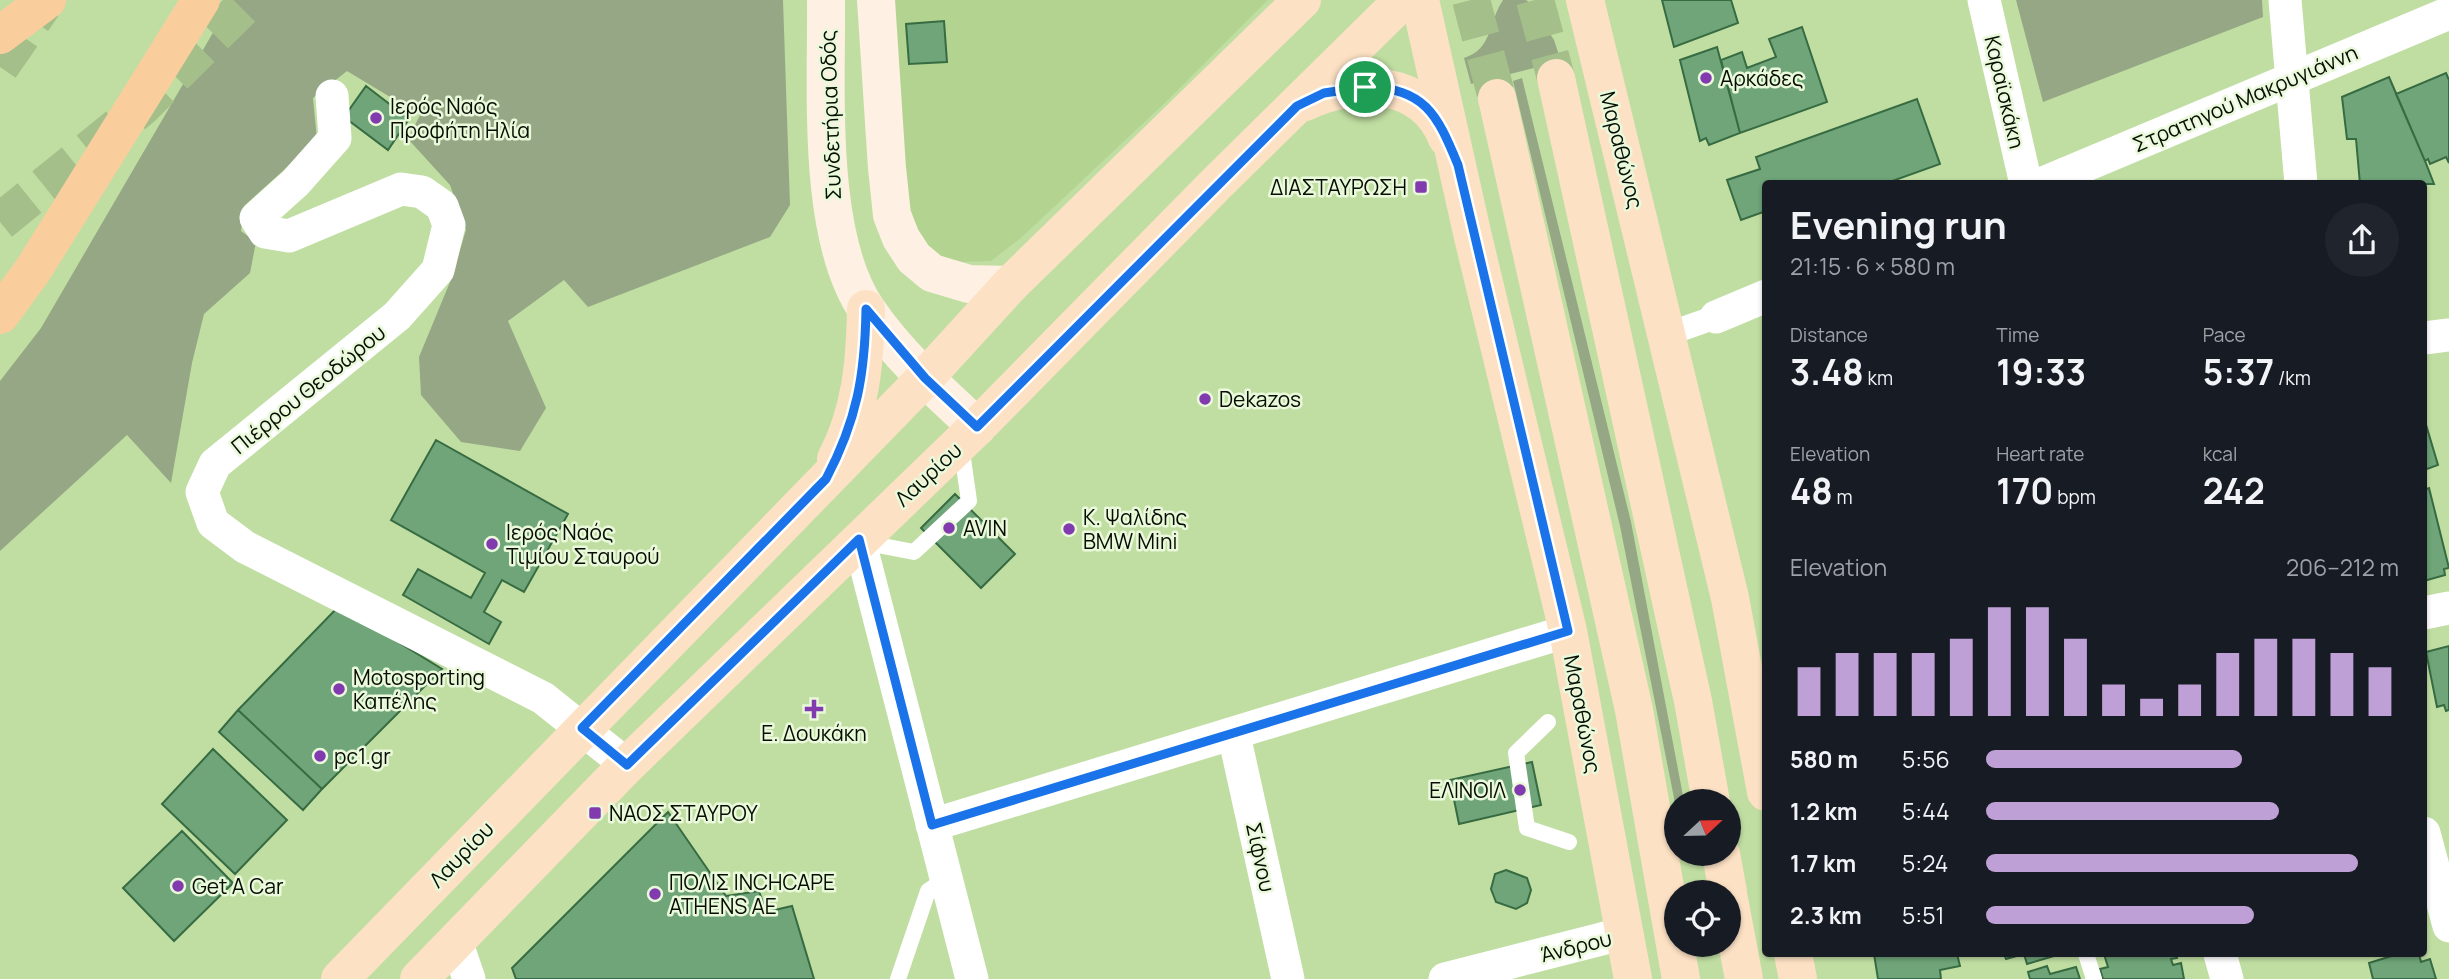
<!DOCTYPE html>
<html lang="en">
<head>
<meta charset="utf-8">
<style>
  body { margin:0; font-family:Manrope,sans-serif; background:#20242c; color:#f1f3f6; height:100vh; display:flex; flex-direction:column; font-size:26px; white-space:nowrap }
  * { box-sizing:border-box; margin:0 }
  p { font-size:23px; color:#9ea1a6 }
  .icon { flex:none; width:38px; height:38px; fill:none; stroke:currentColor; stroke-width:2; stroke-linecap:round; stroke-linejoin:round }
  .map { position:relative; flex:1; overflow:hidden }
  .panel { position:absolute; left:1762px; top:180px; width:665px; height:777px; display:flex; flex-direction:column; background:#171b24; border-radius:7px; box-shadow:0 2px 5px #0004 }
  .panel>* { flex:none }
  .needle { width:46px; rotate:68deg }
  .tools { position:absolute; left:1664px; top:789px; display:grid; gap:14px }
  .tools a { display:grid; place-items:center; width:77px; height:77px; border-radius:50%; background:#171b24; box-shadow:0 2px 5px #0004; font-size:35px }
  .pin { position:absolute; display:grid; place-items:center; width:60px; height:60px; color:#fff; margin:-30px; border:4px solid #fff; border-radius:50%; box-shadow:0 2px 7px #0007 }
  .round { display:grid; place-items:center; flex:none; width:74px; height:74px; border-radius:37px; background:#20242c }
  .summary { display:flex; align-items:center; justify-content:space-between; height:119px; padding:0 28px }
  h1 { font-size:38px; font-weight:700; line-height:52px }
  .stats { display:grid; grid-template-columns:repeat(3,1fr); gap:10px; height:119px; padding:7px 28px }
  .stats div { display:grid; align-content:center }
  .stats b { font-size:35px; font-weight:700 }
  .stats small { font-size:19px; font-weight:400 }
  .stats p { font-size:19px }
  .chart { height:196px; padding:14px 28px }
  .chart p { display:flex; justify-content:space-between }
  .chart svg { width:100%; height:126px; margin-top:7px; stroke:#bfa0d6; stroke-width:6 }
  ul { padding:0 28px; list-style:none; font-size:23px }
  li { display:grid; grid-template-columns:112px 84px 1fr; align-items:center; height:52px }
  li i { height:18px; border-radius:9px; background:#bfa0d6 }
  .map>svg:first-child { display:block }
  .built { fill:#b3d391 }
  .green { fill:#95a784 }
  .building { fill:#6fa579; stroke:#376b42; stroke-width:2 }
  .lines { fill:none; stroke-linecap:round; stroke-linejoin:round }
  .primary-tunnel { stroke:#a4bf8a; stroke-width:38; stroke-dasharray:38 19; stroke-linecap:butt }
  .motorway-tunnel { stroke:#a4bf8a; stroke-width:38; stroke-dasharray:38 19; stroke-linecap:butt }
  .service { stroke:#fff; stroke-width:16 }
  .pedestrian { stroke:#fff; stroke-width:24 }
  .minor { stroke:#fff; stroke-width:33 }
  .secondary { stroke:#fef0e2; stroke-width:38 }
  .primary { stroke:#fce1c4; stroke-width:38 }
  .motorway { stroke:#facd9d; stroke-width:38 }
  .route-casing { stroke:#fff; stroke-width:14 }
  .route { stroke:#1a73e8; stroke-width:9 }
  .poi-dot { fill:#813bae; stroke:#eaf9db; stroke-width:2.5 }
  .labels { text-anchor:middle; dominant-baseline:central; stroke-width:5; stroke-linejoin:round; paint-order:stroke }
  .poi-label { font-size:21px; fill:#060e00; stroke:#eaf9db; text-anchor:start }
  .street-label { font-size:21px; fill:#060e00; stroke:#eaf9db }
</style>
</head>
<body>
<div class="map">
<svg width="2449" height="979" viewBox="0 0 2449 979">
  <rect width="100%" height="100%" fill="#c0dea2"/>
  <path class="built" d="M886,0h382l-98,98 -148,139 -31,24 -29,1 -30,-7 -20,-21z"/>
  <path class="green" d="M232,0h551l7,205 -20,32 -182,70 -24,-27 -56,41 38,87 -26,43 -59,-9 -40,-47 -2,-38 31,-75 16,-52 -16,-45 -42,-46 12,-24 -73,-44 -34,27 4,42 -73,66 -3,25 15,11 -6,31 -46,41 -12,49 -21,120 -44,-48 -127,116v-170l41,-53z
    M1503,0h23l4,3 24,37 7,21 -90,23 -7,-26c29,-9 24,-36 39,-58z
    M2016,0h246l1,17 -220,85z
    M1522,78l109,444 53,279 -8,1v6l-56,-282 -107,-445z"/>
  <path class="building" d="M1662,0h69l7,23 -64,24z
    M944,21l3,41 -38,2 -3,-40z
    M1802,27l25,75 -87,31 -19,-73 21,-8 5,16 29,-11 -7,-18z
    M1717,47l23,86 -31,12 -3,-7 -6,3 -20,-81z
    M2446,73l3,7v83l-3,-6 -16,7 -2,-5 -3,2 -29,-67z
    M2389,77l36,84 9,23h-74l-4,-45h-9l-5,-42z
    M366,86l43,33 -21,31 -44,-33z
    M1917,99l23,65 -56,20h-118v27l-25,9 -14,-40 33,-11 -4,-12z
    M2424,418l14,47 -14,5z
    M436,440l132,74 -44,78 -22,-12 -18,32 17,10 -12,22 -86,-49 15,-26 53,29 14,-25 -94,-53z
    M2429,488l20,80 -5,1 1,6 -21,6v-91z
    M955,494l60,60 -34,34 -60,-60z
    M339,606l103,63 -120,120 -84,-79z
    M2449,646v64l-3,1 -2,-6 -7,2 -11,-55z
    M238,710l84,79 -19,21 -84,-78z
    M213,749l74,71 -52,54 -73,-70z
    M1532,762l9,43 -82,19 -9,-44z
    M668,812l58,84 33,-5 7,21 26,-6 22,73h-298l-4,-11z
    M182,831l51,52 -59,58 -51,-53z
    M1506,870l21,8 4,12 -4,13 -11,6 -20,-7 -5,-13 4,-15z
    M1874,954h83l3,12 -20,4 1,9h-63z
    M2004,954h50v2l-27,8 -3,-10 -18,5z
    M2104,954h72l1,4 -6,1 2,6 8,-2 3,16h-81l-3,-10 8,-2z
    M2398,954h21l2,8 9,-3 6,20h-63l-4,-16z
    M2047,966l3,8 26,-7 4,12h-50l-2,-7z"/>
  <g class="lines">
    <path class="primary-tunnel" d="M1471,0l26,98
      M1535,0l21,78"/>
    <path class="motorway-tunnel" d="M0,67l43,-62
      M0,222l142,-115 108,-107"/>
    <path class="service" d="M862,542l52,10 55,-51 -8,-56
      M1548,722l-32,31 11,75 42,14
      M2086,954l8,25
      M898,979l30,-88 18,-12"/>
    <path class="pedestrian" d="M1668,334l48,-17"/>
    <path class="minor" d="M1984,0l42,184
      M2285,0l16,184
      M332,96l3,42 -40,45 -39,35 9,14 24,4 112,-47 21,3 20,14 7,19 -11,45 -41,46 -182,148 -13,28 11,31 32,24 298,151 84,67
      M2041,184l408,-171
      M1716,317l50,-21
      M2424,338l25,-3
      M859,539l113,440
      M2424,613l25,-5
      M1234,735l54,244
      M932,825l636,-194
      M2424,833l25,93
      M456,941l13,38
      M2220,954l7,25
      M1445,979l180,-46"/>
    <path class="secondary" d="M826,0c1,88 -10,236 41,310 30,44 71,81 110,117
      M876,0l11,168 5,47 9,23 13,20 18,15 37,11 41,1"/>
    <path class="primary" d="M1420,0l53,237 95,394 65,348
      M1585,0l145,598 36,194
      M1556,78l137,623 18,101
      M1497,98l137,612 47,269
      M1305,102c51,-24 118,-24 142,36
      M836,459c25,-48 29,-97 30,-150
      M1721,854l7,38
      M1729,899l15,80
      M1793,954l5,25
      M340,979l585,-601 85,-93 292,-285
      M419,979l208,-214 350,-338 238,-242 188,-185"/>
    <path class="motorway" d="M0,35l47,-35
      M0,315l33,-45 168,-270"/>
  </g>
  <g class="lines">
    <defs>
      <path id="route" d="M1365,87c60,1 72,27 93,78l110,466 -636,194 -73,-286 -232,226 -45,-37 244,-249c31,-59 39,-104 40,-170l59,69 52,49 320,-321 27,-13z"/>
    </defs>
    <use href="#route" class="route-casing"/>
    <use href="#route" class="route"/>
  </g>
  <g class="poi-dot">
    <circle cx="1706" cy="78" r="7"/>
    <circle cx="376" cy="118" r="7"/>
    <rect x="1414" y="180" width="14" height="14" rx="3.5"/>
    <circle cx="1205" cy="399" r="7"/>
    <circle cx="949" cy="528" r="7"/>
    <circle cx="1069" cy="529" r="7"/>
    <circle cx="492" cy="544" r="7"/>
    <circle cx="339" cy="689" r="7"/>
    <path d="M810.5 698.5h7v7h7v7h-7v7h-7v-7h-7v-7h7z"/>
    <circle cx="320" cy="756" r="7"/>
    <circle cx="1520" cy="790" r="7"/>
    <rect x="588" y="806" width="14" height="14" rx="3.5"/>
    <circle cx="178" cy="886" r="7"/>
    <circle cx="655" cy="894" r="7"/>
  </g>
  <g class="labels">
    <g class="poi-label">
      <text x="1720" y="78">Αρκάδες</text>
      <text x="390" y="106">Ιερός Ναός<tspan x="390" dy="24">Προφήτη Ηλία</tspan></text>
      <text x="1407" y="187" text-anchor="end">ΔΙΑΣΤΑΥΡΩΣΗ</text>
      <text x="1219" y="399">Dekazos</text>
      <text x="1083" y="517">Κ. Ψαλίδης<tspan x="1083" dy="24">BMW Mini</tspan></text>
      <text x="963" y="528">AVIN</text>
      <text x="506" y="532">Ιερός Ναός<tspan x="506" dy="24">Τιμίου Σταυρού</tspan></text>
      <text x="353" y="677">Motosporting<tspan x="353" dy="24">Καπέλης</tspan></text>
      <text x="814" y="733" text-anchor="middle">Ε. Δουκάκη</text>
      <text x="334" y="756">pc1.gr</text>
      <text x="1506" y="790" text-anchor="end">ΕΛΙΝΟΙΛ</text>
      <text x="609" y="813">ΝΑΟΣ ΣΤΑΥΡΟΥ</text>
      <text x="669" y="882">ΠΟΛΙΣ INCHCAPE<tspan x="669" dy="24">ATHENS ΑΕ</tspan></text>
      <text x="192" y="886">Get A Car</text>
    </g>
    <g class="street-label">
      <text transform="translate(2005 92) rotate(77)">Καραϊσκάκη</text>
      <text transform="translate(2245 98) rotate(-23)">Στρατηγού Μακρυγιάννη</text>
      <text transform="translate(830 115) rotate(-92)">Συνδετήρια Οδός</text>
      <text transform="translate(1622 150) rotate(76)">Μαραθώνος</text>
      <text transform="translate(308 389) rotate(-39)">Πιέρρου Θεοδώρου</text>
      <text transform="translate(928 474) rotate(-43)">Λαυρίου</text>
      <text transform="translate(1583 714) rotate(79)">Μαραθώνος</text>
      <text transform="translate(461 854) rotate(-46)">Λαυρίου</text>
      <text transform="translate(1261 857) rotate(78)">Σίφνου</text>
      <text transform="translate(1576 946) rotate(-14)">Άνδρου</text>
    </g>
  </g>
</svg>
<div class="tools">
<a><svg class="needle" viewBox="-14 -14 28 28"><path d="M0-13l5 13h-10z" fill="#e53935"/><path d="M0 13l5-13h-10z" fill="#9ea1a6"/></svg></a>
<a><svg class="icon" aria-label="locate" viewBox="0 0 24 24"><circle cx="12" cy="12" r="6"/><path d="M12 2v4M12 18v4M2 12h4M18 12h4"/></svg></a>
</div>
<div class="pin" style="left:1365px;top:87px;background:#1e9e55"><svg class="icon" aria-label="arrive" viewBox="0 0 24 24"><path d="M6 21V4h12l-3 4 3 4H6"/></svg></div>
<section class="panel">
<div class="summary"><div><h1>Evening run</h1><p>21:15 · 6 × 580 m</p></div><a class="round"><svg class="icon" aria-label="share" viewBox="0 0 24 24"><path d="M12 15V3M7 8l5-5 5 5M5 13v7h14v-7"/></svg></a></div>
<div class="stats">
<div><p>Distance</p><b>3.48<small> km</small></b></div>
<div><p>Time</p><b>19:33</b></div>
<div><p>Pace</p><b>5:37<small> /km</small></b></div>
</div>
<div class="stats">
<div><p>Elevation</p><b>48<small> m</small></b></div>
<div><p>Heart rate</p><b>170<small> bpm</small></b></div>
<div><p>kcal</p><b>242</b></div>
</div>
<div class="chart"><p><span>Elevation</span>206–212 m</p>
<svg viewBox="0 0 160 44" preserveAspectRatio="none"><path d="M5 44V27M15 44V22M25 44V22M35 44V22M45 44V17M55 44V6M65 44V6M75 44V17M85 44V33M95 44V38M105 44V33M115 44V22M125 44V17M135 44V17M145 44V22M155 44V27"/></svg>
</div>
<ul>
<li><b>580 m</b>5:56<i style="width:62%"></i></li>
<li><b>1.2 km</b>5:44<i style="width:71%"></i></li>
<li><b>1.7 km</b>5:24<i style="width:90%"></i></li>
<li><b>2.3 km</b>5:51<i style="width:65%"></i></li>
</ul>
</section>
</div>
</body>
</html>
